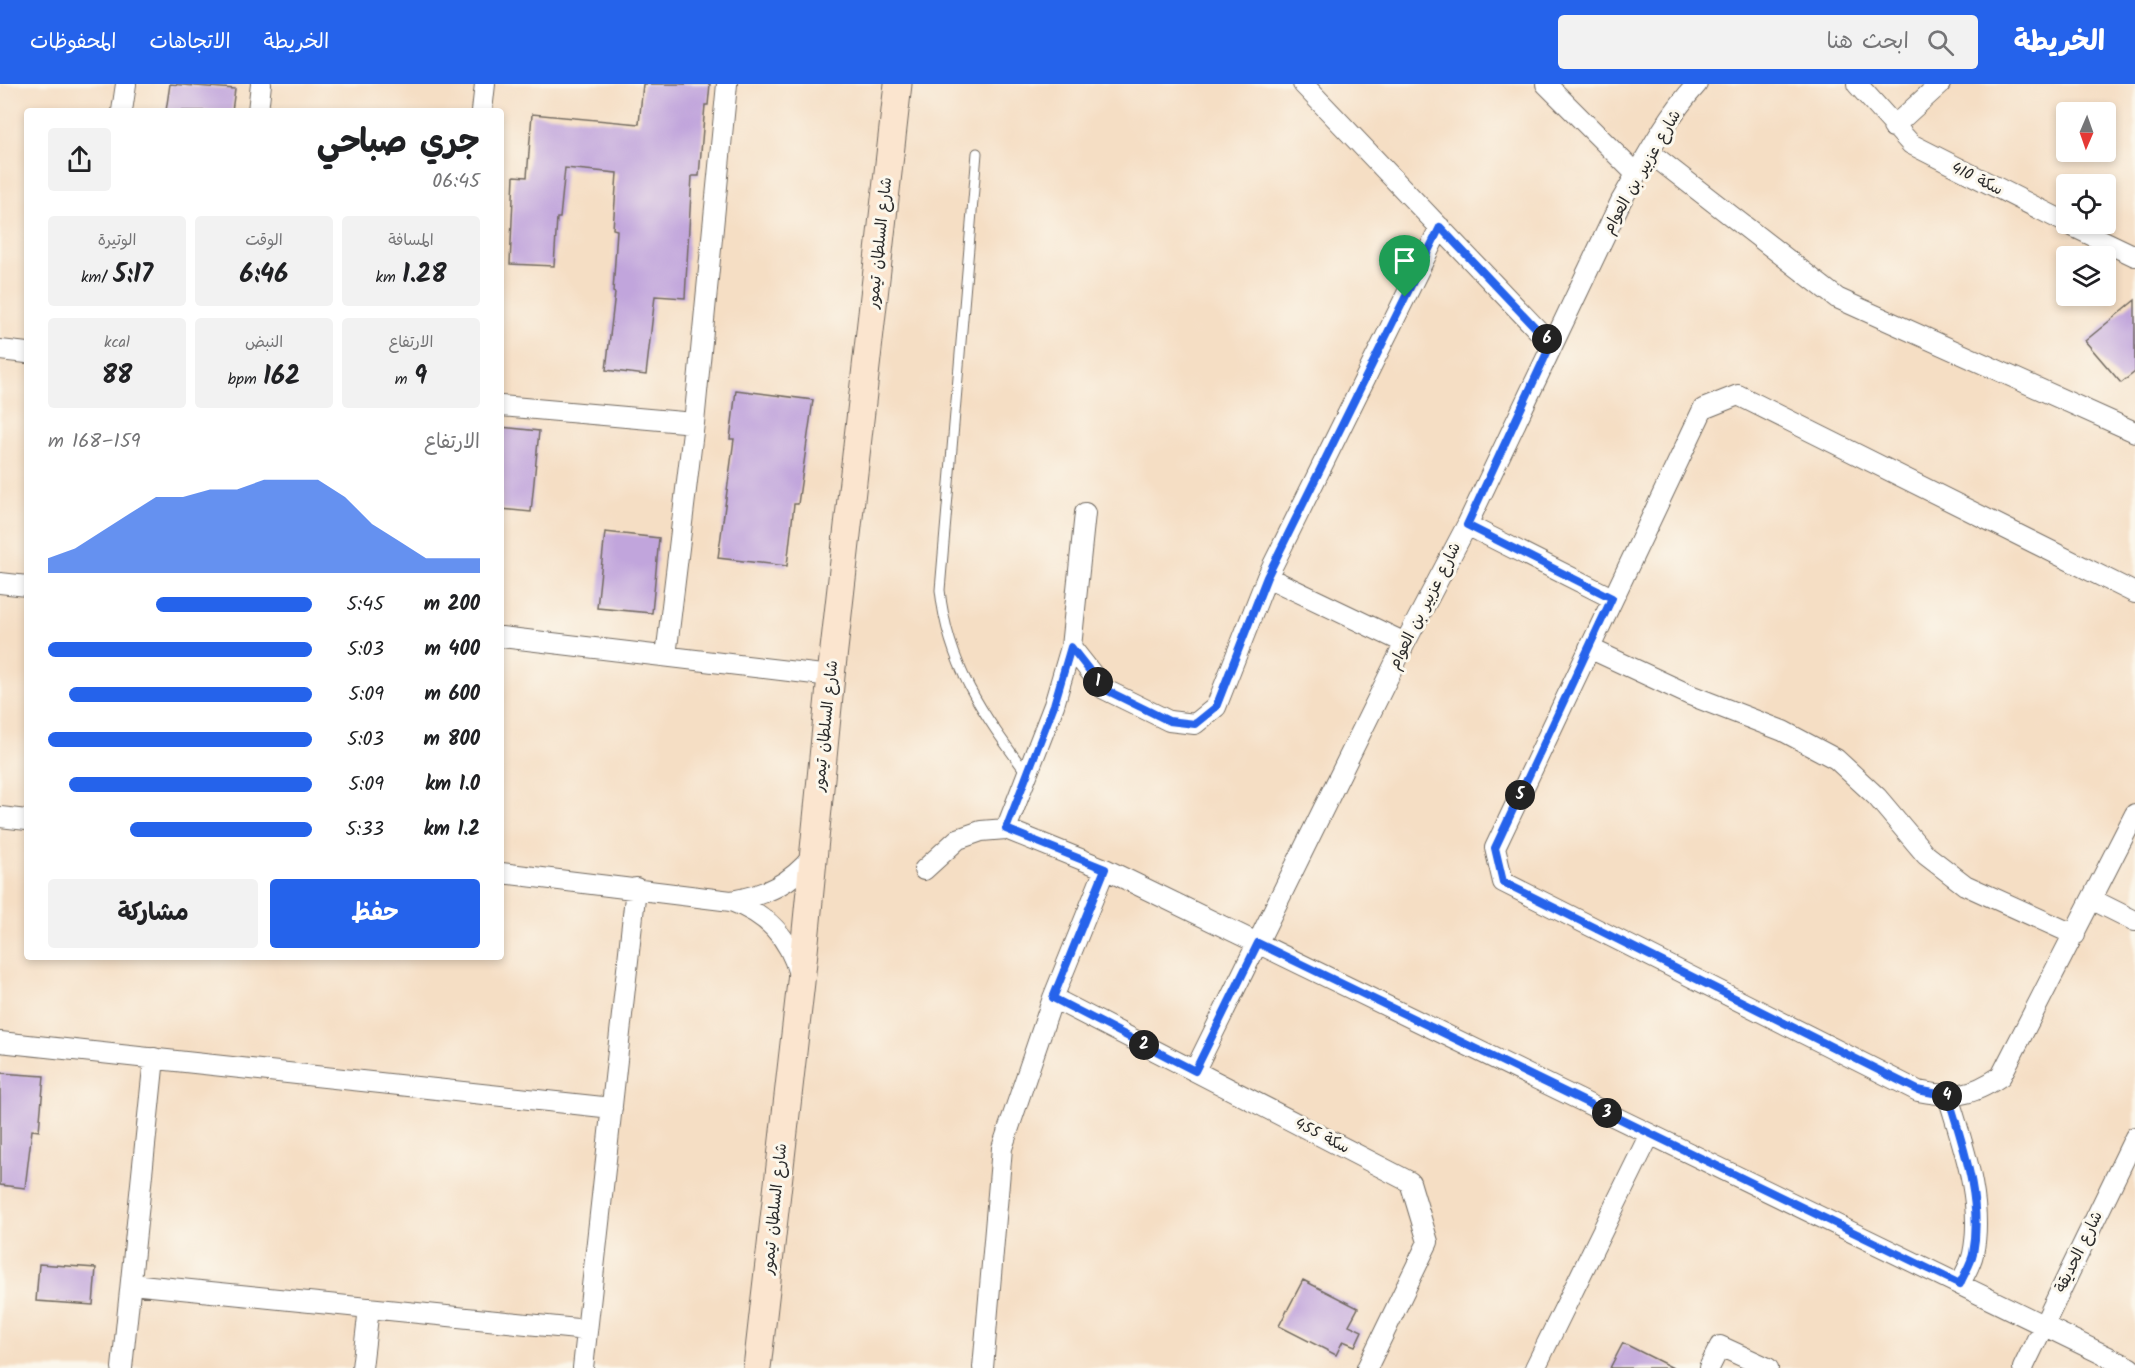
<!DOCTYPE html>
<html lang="ar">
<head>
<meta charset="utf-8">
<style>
  body { margin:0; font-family:Kalam,"Playpen Sans Arabic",sans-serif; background:#f2f2f2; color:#202124; direction:rtl; height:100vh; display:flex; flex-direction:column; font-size:22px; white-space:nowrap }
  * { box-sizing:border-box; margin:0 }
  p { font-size:20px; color:#757577 }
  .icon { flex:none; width:33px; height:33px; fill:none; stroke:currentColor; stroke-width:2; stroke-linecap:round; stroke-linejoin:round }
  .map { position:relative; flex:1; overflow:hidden; direction:ltr }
  .panel { position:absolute; left:24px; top:24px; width:480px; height:852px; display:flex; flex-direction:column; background:#fff; border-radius:6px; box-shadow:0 3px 9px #0003; direction:rtl }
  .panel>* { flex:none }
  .needle { width:39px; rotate:182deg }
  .fabs { position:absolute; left:2056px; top:18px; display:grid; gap:12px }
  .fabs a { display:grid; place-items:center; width:60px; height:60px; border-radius:6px; background:#fff; box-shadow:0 3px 9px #0003; font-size:30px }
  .pin { position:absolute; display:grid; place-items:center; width:51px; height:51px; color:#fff; margin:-62px -26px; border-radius:50% 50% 50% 0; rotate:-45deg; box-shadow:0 0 6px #0007 }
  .pin .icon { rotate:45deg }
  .km { position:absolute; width:30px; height:30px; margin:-15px; border-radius:50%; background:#222; color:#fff; font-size:16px; line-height:30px; text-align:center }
  .round { display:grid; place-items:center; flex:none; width:63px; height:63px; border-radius:6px; background:#f2f2f2 }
  .overview { display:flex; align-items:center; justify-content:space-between; height:102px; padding:0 24px }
  h1 { font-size:33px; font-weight:700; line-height:45px }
  .figures { display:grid; grid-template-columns:repeat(3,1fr); gap:9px; height:102px; padding:6px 24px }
  .figures div { display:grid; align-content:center; border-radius:6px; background:#f2f2f2; text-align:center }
  .figures b { font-size:26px; font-weight:700 }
  .figures small { font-size:16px; font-weight:400 }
  .figures p { font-size:16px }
  .chart { height:168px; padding:12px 24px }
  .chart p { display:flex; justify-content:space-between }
  .chart svg { width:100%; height:108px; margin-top:6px; fill:#2563eb; opacity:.7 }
  .cta { display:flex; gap:12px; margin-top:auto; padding:12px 24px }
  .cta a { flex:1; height:69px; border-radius:6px; background:#2563eb; color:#fff; font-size:24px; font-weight:700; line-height:69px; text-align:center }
  .cta a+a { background:#f2f2f2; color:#202124 }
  ul { padding:0 24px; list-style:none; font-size:20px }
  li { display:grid; grid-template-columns:96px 72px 1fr; align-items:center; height:45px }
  li i { height:15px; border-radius:8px; background:#2563eb }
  header { display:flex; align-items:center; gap:36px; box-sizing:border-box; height:84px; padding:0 30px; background:#2563eb; color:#fff }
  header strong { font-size:28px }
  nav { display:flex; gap:33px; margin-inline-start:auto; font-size:21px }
  .search { width:420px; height:54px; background:#f2f2f2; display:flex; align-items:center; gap:15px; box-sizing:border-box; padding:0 21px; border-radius:6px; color:#757577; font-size:22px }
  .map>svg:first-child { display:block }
  .building { fill:#c1a5dc }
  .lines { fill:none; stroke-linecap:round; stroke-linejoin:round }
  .service-casing { stroke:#726a61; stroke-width:11 }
  .minor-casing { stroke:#726a61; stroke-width:22 }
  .secondary-casing { stroke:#726a61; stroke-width:29 }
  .service { stroke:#fff; stroke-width:9 }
  .minor { stroke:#fff; stroke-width:20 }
  .secondary { stroke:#fbe5cf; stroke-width:27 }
  .route-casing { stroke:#fff; stroke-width:12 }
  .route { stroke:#2563eb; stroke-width:8 }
  .labels { text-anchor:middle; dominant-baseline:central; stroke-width:6; stroke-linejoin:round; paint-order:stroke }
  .street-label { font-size:16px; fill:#2b2b2b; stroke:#fbf7ec }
</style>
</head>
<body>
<header>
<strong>الخريطة</strong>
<div class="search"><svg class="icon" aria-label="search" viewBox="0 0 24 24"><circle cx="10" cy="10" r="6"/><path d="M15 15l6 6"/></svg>ابحث هنا</div>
<nav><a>الخريطة</a><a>الاتجاهات</a><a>المحفوظات</a></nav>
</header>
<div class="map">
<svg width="2135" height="1284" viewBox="0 0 2135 1284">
  <rect width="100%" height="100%" fill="#fbf7ec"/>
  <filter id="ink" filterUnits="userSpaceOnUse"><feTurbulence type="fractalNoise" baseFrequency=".0167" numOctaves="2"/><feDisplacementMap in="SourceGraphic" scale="12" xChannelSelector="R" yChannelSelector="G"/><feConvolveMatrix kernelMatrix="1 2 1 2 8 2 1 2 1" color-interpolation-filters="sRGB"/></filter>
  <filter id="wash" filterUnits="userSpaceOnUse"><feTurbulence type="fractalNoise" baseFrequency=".008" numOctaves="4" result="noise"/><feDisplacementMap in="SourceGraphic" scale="24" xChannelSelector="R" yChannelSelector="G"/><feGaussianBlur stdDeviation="1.35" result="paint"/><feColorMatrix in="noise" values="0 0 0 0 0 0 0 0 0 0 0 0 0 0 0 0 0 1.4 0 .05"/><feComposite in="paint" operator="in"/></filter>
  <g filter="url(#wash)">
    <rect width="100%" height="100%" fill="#f5dec4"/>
    <g id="blocks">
      <path class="building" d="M170,0l65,5 -3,22h-66z
        M643,0h67l-2,21h-3l-6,71h-7l-7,122 -30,-2 -9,79 -40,-5 9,-77 -2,-1 4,-62 -4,-1 4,-56 -52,-5 -5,50h-3l-3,48 -44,-2 4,-88 13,1 5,-63 107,10z
        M2135,216v72l-14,11 -36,-42z
        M736,306l77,10 -15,104h-4l-7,62 -69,-8 16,-119h-4z
        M501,343l38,4 -8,81 -30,-3z
        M605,448l54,6 -7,75 -55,-5z
        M0,989l44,3 -5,55 -7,-1 -7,58 -25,-3z
        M39,1180l57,4 -3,37 -57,-4z
        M1303,1196l55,28 -9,17 13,6 -7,15 -12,-5 -7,14 -57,-29z
        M1623,1259l50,25h-63z"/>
    </g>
  </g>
  <g filter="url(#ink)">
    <use href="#blocks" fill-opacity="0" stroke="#726a61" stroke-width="1.5"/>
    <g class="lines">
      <defs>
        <path id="service" d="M977,69l-37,437c8,76 43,124 87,184"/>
        <path id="minor" d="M1303,0l248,260
          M1546,0l90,90
          M1857,0l54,60 156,79
          M122,27l4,-27
          M258,27l3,-27
          M482,27l3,-27
          M1893,43l47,-43
          M1649,68l188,146 298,134
          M2068,140l67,32
          M0,266l27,3
          M501,322l193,17
          M1085,429l-14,134 33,42 65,32 26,3 21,-17 51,-130 173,-350
          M1467,441l145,73
          M1267,493l138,66
          M0,499l27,3
          M2135,509l-397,-198 -35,14 -208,439 8,34 415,209c36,7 52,6 83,-15l134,-262
          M501,553l330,39
          M1589,564l101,47 93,36 53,28 41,38 49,58 39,30 110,50
          M666,572l28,-233 33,-339
          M0,733l27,3
          M1006,745l48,-124 17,-58
          M924,786l34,-31 23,-8 25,-2 99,40 1026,499
          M501,789l230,28c35,13 58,35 68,73
          M2093,816l42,21
          M731,817c35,-6 59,-17 82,-45
          M1053,914l357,184 18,60 -61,126
          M0,958l612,66
          M1195,986l210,-427 62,-118 154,-324c23,-40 45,-83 76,-117
          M1948,1012c15,50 36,106 25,158 -2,10 -9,21 -13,30
          M131,1200l456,46
          M122,1284l32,-310
          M362,1284l7,-60
          M583,1284l53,-480
          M983,1284l19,-220 51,-150 52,-129
          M1535,1284l115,-234
          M1709,1284l11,-22 48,22
          M2023,1284l112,-231"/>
        <path id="secondary" d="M757,1284l44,-386 30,-306 67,-592"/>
      </defs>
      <use href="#service" class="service-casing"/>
      <use href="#minor" class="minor-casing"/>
      <use href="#secondary" class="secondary-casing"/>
      <use href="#service" class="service"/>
      <use href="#minor" class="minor"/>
      <use href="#secondary" class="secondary"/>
    </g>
  </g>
  <g class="lines" filter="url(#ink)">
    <defs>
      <path id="route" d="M1440,143l111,117 -84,181 145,73 -117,250 8,34 415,208 30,6c15,50 35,105 25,158 -2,10 -9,20 -13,30l-702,-341 -63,128 -142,-73 52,-129 -99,-40 48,-124 17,-58 33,42 65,32 26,3 21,-17 51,-130z"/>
    </defs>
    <use href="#route" class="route-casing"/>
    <use href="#route" class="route"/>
  </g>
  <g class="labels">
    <g class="street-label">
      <text transform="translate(1642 88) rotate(-60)">شارع عزبير بن العوام</text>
      <text transform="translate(1977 95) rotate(26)">سكة 410</text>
      <text transform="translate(880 159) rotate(-84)">شارع السلطان تيمور</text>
      <text transform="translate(1425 522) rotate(-63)">شارع عزبير بن العوام</text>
      <text transform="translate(826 642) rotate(-84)">شارع السلطان تيمور</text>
      <text transform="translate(1322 1052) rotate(27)">سكة 455</text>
      <text transform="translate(775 1125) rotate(-84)">شارع السلطان تيمور</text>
      <text transform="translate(2079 1168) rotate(-64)">شارع الحديقة</text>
    </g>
  </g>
</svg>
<div class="fabs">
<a><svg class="needle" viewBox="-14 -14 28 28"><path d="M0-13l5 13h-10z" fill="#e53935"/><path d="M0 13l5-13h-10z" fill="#757577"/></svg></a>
<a><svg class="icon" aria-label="locate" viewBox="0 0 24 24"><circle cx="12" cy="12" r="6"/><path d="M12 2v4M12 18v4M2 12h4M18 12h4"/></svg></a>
<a><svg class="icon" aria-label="layers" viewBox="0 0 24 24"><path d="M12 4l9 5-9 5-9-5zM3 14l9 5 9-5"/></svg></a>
</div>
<div class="pin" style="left:1405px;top:213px;background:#1e9e55"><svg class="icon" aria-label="arrive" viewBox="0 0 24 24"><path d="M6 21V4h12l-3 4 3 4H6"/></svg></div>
<b class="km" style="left:1098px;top:598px">1</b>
<b class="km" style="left:1144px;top:961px">2</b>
<b class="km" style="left:1607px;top:1029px">3</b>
<b class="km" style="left:1947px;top:1012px">4</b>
<b class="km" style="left:1520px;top:711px">5</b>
<b class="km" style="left:1547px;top:255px">6</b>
<section class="panel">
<div class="overview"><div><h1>جري صباحي</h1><p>06:45</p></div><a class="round"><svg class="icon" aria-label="share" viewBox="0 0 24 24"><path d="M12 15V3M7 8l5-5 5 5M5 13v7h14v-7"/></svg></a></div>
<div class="figures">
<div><p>المسافة</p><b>1.28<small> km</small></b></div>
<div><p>الوقت</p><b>6:46</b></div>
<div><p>الوتيرة</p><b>5:17<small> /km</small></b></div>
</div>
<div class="figures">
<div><p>الارتفاع</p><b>9<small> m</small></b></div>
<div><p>النبض</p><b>162<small> bpm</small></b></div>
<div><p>kcal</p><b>88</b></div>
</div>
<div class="chart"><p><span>الارتفاع</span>159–168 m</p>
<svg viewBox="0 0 160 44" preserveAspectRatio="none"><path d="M0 44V38L10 34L20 27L30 20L40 13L50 13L60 10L70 10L80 6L90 6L100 6L110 13L120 24L130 31L140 38L150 38L160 38V44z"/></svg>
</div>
<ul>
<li><b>200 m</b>5:45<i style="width:59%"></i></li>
<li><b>400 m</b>5:03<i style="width:100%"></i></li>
<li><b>600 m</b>5:09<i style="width:92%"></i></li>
<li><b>800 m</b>5:03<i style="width:100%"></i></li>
<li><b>1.0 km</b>5:09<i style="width:92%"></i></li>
<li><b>1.2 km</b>5:33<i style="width:69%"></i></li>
</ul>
<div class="cta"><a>حفظ</a><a>مشاركة</a></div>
</section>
</div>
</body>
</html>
